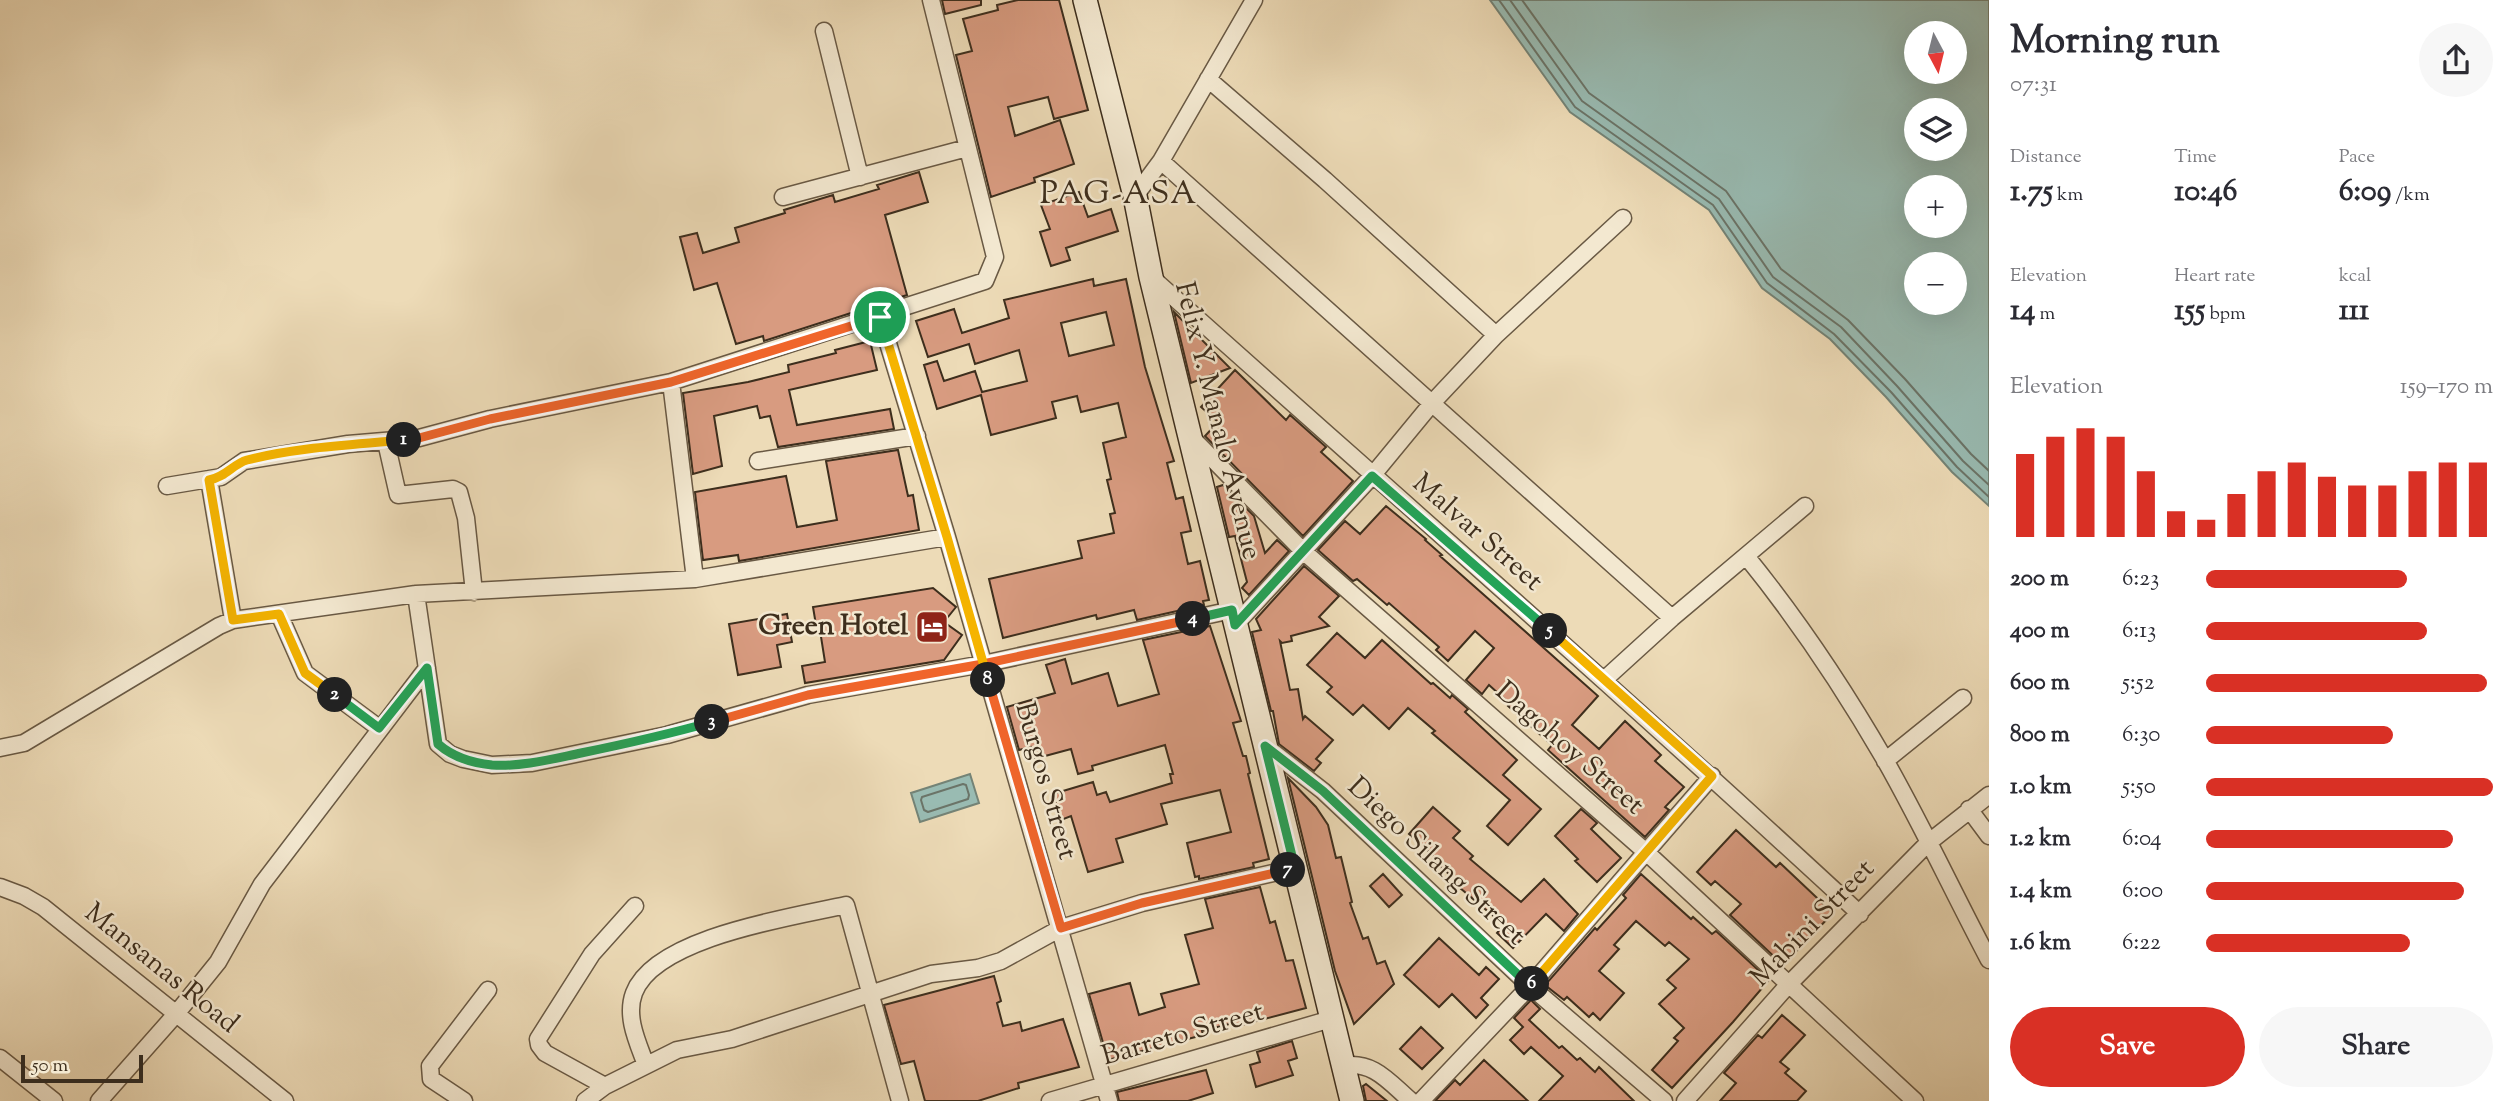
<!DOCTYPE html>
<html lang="en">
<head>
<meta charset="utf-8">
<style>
  body { margin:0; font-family:"Sorts Mill Goudy",serif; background:#f7f7f7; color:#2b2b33; height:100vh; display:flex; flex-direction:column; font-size:26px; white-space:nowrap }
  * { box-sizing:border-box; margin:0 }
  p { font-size:23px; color:#7c7c81 }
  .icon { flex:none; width:38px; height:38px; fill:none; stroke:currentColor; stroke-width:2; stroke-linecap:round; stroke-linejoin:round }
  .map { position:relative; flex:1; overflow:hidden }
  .side { display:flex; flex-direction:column; background:#fff; width:525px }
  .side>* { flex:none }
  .needle { width:46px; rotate:173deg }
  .fabs { position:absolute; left:1904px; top:21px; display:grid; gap:14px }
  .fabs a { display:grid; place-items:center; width:63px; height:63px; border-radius:50%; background:#fff; box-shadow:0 7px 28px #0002; font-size:35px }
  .scale { position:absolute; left:21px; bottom:18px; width:122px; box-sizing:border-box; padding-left:7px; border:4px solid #3d2e1d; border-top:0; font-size:19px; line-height:24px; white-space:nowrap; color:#3d2e1d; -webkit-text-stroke:5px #f3e8d0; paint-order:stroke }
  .pin { position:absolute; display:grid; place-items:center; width:60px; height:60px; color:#fff; margin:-30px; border:4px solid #fff; border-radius:50%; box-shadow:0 2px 7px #0007 }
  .km { position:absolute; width:35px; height:35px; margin:-18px; border-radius:50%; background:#222; color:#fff; font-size:19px; line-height:35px; text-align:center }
  .round { display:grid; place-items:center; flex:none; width:74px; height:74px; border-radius:37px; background:#f7f7f7 }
  .summary { display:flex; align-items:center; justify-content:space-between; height:119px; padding:0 21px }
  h1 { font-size:38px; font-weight:700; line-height:52px }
  .figures { display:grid; grid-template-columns:repeat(3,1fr); gap:10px; height:119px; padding:7px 21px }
  .figures div { display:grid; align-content:center }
  .figures b { font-size:30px; font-weight:700 }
  .figures small { font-size:19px; font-weight:400 }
  .figures p { font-size:19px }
  .chart { height:196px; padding:14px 21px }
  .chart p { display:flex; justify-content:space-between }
  .chart svg { width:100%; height:126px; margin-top:7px; stroke:#d93025; stroke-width:6 }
  .primary-button { display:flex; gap:14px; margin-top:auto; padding:14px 21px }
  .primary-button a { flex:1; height:80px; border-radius:42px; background:#d93025; color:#fff; font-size:28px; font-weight:700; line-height:80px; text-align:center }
  .primary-button a+a { background:#f7f7f7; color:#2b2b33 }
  ul { padding:0 21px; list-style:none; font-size:23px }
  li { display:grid; grid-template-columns:112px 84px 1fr; align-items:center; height:52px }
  li i { height:18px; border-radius:9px; background:#d93025 }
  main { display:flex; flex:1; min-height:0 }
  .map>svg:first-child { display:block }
  .water { fill:#99bbb2; stroke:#748376; stroke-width:2; fill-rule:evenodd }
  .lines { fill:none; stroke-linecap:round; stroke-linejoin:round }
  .shore { stroke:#6b7468; stroke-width:2 }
  .building { fill:#d89b80; stroke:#3d2e1d; stroke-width:2; fill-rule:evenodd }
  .street-casing { stroke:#695944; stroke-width:19 }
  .secondary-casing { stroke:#3d2e1d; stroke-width:26 }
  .street { stroke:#f3e8d0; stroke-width:16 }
  .secondary { stroke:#f3e8d0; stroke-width:23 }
  .split-1-casing { stroke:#fff; stroke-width:14 }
  .split-2-casing { stroke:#fff; stroke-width:14 }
  .split-3-casing { stroke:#fff; stroke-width:14 }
  .split-4-casing { stroke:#fff; stroke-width:14 }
  .split-5-casing { stroke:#fff; stroke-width:14 }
  .split-6-casing { stroke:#fff; stroke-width:14 }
  .split-7-casing { stroke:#fff; stroke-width:14 }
  .split-8-casing { stroke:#fff; stroke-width:14 }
  .split-9-casing { stroke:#fff; stroke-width:14 }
  .split-1 { stroke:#f0652b; stroke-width:9 }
  .split-2 { stroke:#f5b400; stroke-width:9 }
  .split-3 { stroke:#22a559; stroke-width:9 }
  .split-4 { stroke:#f0652b; stroke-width:9 }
  .split-5 { stroke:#22a559; stroke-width:9 }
  .split-6 { stroke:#f5b400; stroke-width:9 }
  .split-7 { stroke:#22a559; stroke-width:9 }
  .split-8 { stroke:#f0652b; stroke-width:9 }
  .split-9 { stroke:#f5b400; stroke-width:9 }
  .labels { text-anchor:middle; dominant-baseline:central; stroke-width:5; stroke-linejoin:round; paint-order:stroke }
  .street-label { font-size:28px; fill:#3d2e1d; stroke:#f3e8d0 }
  .poi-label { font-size:28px; font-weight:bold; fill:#3d2e1d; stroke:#f3e8d0; text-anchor:end }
  .quarter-label { font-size:32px; letter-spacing:2px; fill:#3d2e1d; stroke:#f3e8d0 }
</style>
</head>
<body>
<main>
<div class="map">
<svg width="1989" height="1101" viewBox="0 0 1989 1101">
  <rect width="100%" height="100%" fill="#eddbb7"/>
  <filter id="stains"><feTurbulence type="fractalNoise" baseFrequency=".00286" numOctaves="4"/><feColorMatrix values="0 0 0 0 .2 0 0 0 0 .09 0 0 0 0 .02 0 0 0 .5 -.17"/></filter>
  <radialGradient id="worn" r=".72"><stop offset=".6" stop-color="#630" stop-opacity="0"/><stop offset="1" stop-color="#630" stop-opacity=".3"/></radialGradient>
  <path class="water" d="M1490,0h499v506l-37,-34 -66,-75 -56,-58 -68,-51 -53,-78 -139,-98zM1916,33h39v39h-39zM1916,110h39v39h-39zM1916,187h39v39h-39zM1916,264h39v39h-39z
    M970,774l9,29 -59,19 -9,-29z"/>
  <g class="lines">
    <path class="shore" d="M1499,0l76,107 138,98 54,78 67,51 57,58 66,75 32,30
      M1510,0l72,101 137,98 54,78 68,50 56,59 66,75 26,24
      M1522,0l67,93 137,98 55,78 67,51 57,59 66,75 18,17
      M963,784l3,1 3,10 -1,4 -40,13 -4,-2 -3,-10 1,-3z"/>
  </g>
  <path class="building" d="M942,0h39v5l-36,9z
    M1018,0h41l29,110 -34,9 -6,-22 -40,10 7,29 45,-16 14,44 -40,14 1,4 -44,15 -35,-142 16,-4 -9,-32 35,-9 -1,-5z
    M919,172l9,30 -43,13 22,80 -143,46 -1,-5 -27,8 -19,-61 -23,7 -14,-53 17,-4 6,20 36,-11 -4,-14 50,-15 -1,-3 49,-15 2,7 44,-13 -2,-4z
    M1079,192l9,25 23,-8 7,22 -52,17 4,12 -19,6 -11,-34 10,-3 -9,-24z
    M1093,279l1,7 32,-7 19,88 29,94 -7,2 9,36 7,-2 8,34 -10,2 7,31 12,-3 9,39 -6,1 1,4 -67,15 -3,-10 -37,9 -1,-4 -93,23 -14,-59 93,-21 -4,-17 36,-8 -4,-19 5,-1 -8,-33 4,-1 -8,-36 23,-6 -8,-34 -37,9 -4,-16 -25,6 4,16 -65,17 -10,-40 -44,14 -13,-44 13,-4 7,20 31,-10 7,21 45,-11 -8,-31 -44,14 -6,-20 -41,13 -12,-36 38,-12 8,24 47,-15 -5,-18zM1106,312l8,33 -45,11 -8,-33z
    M1174,312l56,56 -39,15z
    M870,341l7,29 -88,20 8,35 93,-16 4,20 -116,18 -8,-31 -10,2 -3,-12 -43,10 8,50 -29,8 -10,-81 65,-11 41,-10 -1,-7 48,-12 -1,-3z
    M1235,370l51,50 4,-5 36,32 -5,5 32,29 -50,55 -98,-100 13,-14 -17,-15z
    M898,450l10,46 5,-1 6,35 -180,31 -1,-6 -35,5 -8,-68 91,-16 11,51 40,-7 -11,-59z
    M1223,485l31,31 11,37 12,-13 12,11 -40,44 -7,-7 5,-6 -12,-46 -6,1 -12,-50z
    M1386,506l40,33 -1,1 17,15 -2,1 158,140 -26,29 27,24 26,-28 36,34 -6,6 29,26 -19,20 4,3 -24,27 -97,-87 4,-5 -44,-39 2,-2 -21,-19 -7,9 -16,-14 28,-32 -19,-17 -27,30 -12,-11 3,-3 -50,-44 -2,2 -30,-26 -4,2 -35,-31 27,-29 15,13z
    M1304,566l35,30 -20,21 10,9 -38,10 1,5 -10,2 -2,-2 10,49 8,-1 5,30 2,-3 28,24 -17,19 5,4 -7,8 -35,-27 -6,-33h-2l-19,-79 9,-2 -5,-11z
    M933,588l23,19 -12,15 18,13 -18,25 -139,23 -3,-17 23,-4 -6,-38 -3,1 -3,-18z
    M787,614l5,28 -15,3 4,22 -43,8 -9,-51z
    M1210,626l31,95 -8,2 10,33h3l4,17 -2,1 21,85 -16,4 1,4 -55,12v-3l-4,1 -8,-34 44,-11 -11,-42 -59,14 6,20 -51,15 7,23 -35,10 -17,-56 -10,4 -8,-26 40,-12 4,13 9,-3 4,10 62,-19 -2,-9h3l-8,-29 -73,21 1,4 -15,4 -7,-25 -37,10 -3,-12 -12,3 -12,-43 48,-14 -9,-28 19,-6 7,25 36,-11 10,33 41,-12 -16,-54z
    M1337,633l28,25 17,-18 49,44 2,-1 17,15 2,-3 16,14 -3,3 52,48 -14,15 38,34 -33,36 -21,-19 23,-26 -78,-67 3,-2 -27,-23 -19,21 -26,-24 -10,10 -26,-23 5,-5 -25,-22z
    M1288,778l28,29 12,18 8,33 5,-1 11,45 -2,1 13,36 5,-2 9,27 8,-3 9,23 -40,40 -19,-53z
    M1433,807l27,24 -7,7 20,18 -3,3 51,43 23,-23 34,35 -14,17 -18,-17 -33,34 -16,-15 7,-8 -51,-43 3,-2 -21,-18 2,-3 -28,-25z
    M1581,809l16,14 -6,6 30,29 -24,24 -22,-21 3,-2 -23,-23z
    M1736,830l40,37 4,-4 53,50 -50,52 -53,-50 11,-11 -26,-23 -4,4 -14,-13z
    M1383,874l19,21 -13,12 -19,-21z
    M1641,874l50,45 2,-2 19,17 4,-3 53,49 -36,42 -61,66 -20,-18 26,-29 -4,-3 10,-10 -25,-24 17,-16 -9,-8 22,-21 -20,-17 -4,4 -29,-25 -22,24 5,4 -20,22 25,22 -24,27 -7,-7 -4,4 -22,-20 -3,3 -19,-15 50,-57 2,2 29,-32 -3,-3z
    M1260,887l10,36 5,-2 11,40 7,-1 13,48 -72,19 -1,-4 -31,8 1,4 -95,25 -19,-66 41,-11 9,32 26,-8 -4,-13 38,-10 -14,-49 28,-7 -8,-29z
    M1439,938l40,37 7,-8 13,12 -18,19 7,7 -12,13 -24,-24 -13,13 -35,-32z
    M994,976l7,25 -4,2 6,23 17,-4 2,9 41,-12 16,48 -61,16 1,5 -41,13h-53l-11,-40 -13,3 -17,-59z
    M1531,1000l9,9 -11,11 30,28 3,-2 15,14 3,-2 15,14 4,-5 35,34h-95l24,-25 -32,-29 -7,7 -14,-14 13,-13 -9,-9z
    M1782,1015l23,20 -25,27 9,7 -4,4 21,18 -9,10h-77l16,-18 -12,-10 34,-38 4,3z
    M1421,1027l22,21 -21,21 -22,-20z
    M1292,1041l5,17 -9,3 5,14 -37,12 -6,-22 10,-3 -3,-10z
    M1484,1060l44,41h-93l20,-21 5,5z
    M1206,1070l7,23 -25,8h-69l-2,-9z
    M1366,1084l21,17h-21l-3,-15z"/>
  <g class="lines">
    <defs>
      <path id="street" d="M824,31l36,146
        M1208,79l117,101 171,155
        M1161,161l511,457
        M1135,196l26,-35 93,-161
        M783,197l184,-49
        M1151,277c237,212 476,421 709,637
        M880,317l67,220 162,564
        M671,382l24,197
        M1191,437l112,114 343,301 269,249
        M386,442l12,53 55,-6 6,3 7,26 8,74
        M758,461l159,-25
        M209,479l24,141
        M167,486l54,-9 23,-16 104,-17 71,-6 71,-19 181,-37 314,-101 10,-24 -64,-257
        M1746,556c52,64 98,133 139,204 37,65 69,134 104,200
        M416,594l22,150 12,10 13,5 29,6 40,-2 135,-28 141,-40 175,-31 249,-54
        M279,614l26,59 74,55
        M1235,625l137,-149 61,-74 63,-67 127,-117
        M1605,679l67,-61 133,-112
        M1265,746l58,45 207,195 134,115
        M0,748l24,-5 195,-117 14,-6 183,-26 279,-15 252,-42
        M1885,761l78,-63
        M1969,809l20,27
        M0,887l24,9 19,11 242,194
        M0,1058l54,43
        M646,1065c-8,-22 -21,-48 -12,-72 21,-56 159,-76 212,-88l54,196
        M1342,1066c31,-6 47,16 69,35
        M605,1086l-60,-33 -6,-8 -1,-6 54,-85 43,-48
        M99,1101l77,-87 42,-52 44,-78 165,-216
        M464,1101l-33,-22 -1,-13 58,-76
        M585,1101l20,-15 72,-36 55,-11 199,-65 47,-6 23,-7 60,-33 81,-25 153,-35
        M1050,1101l281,-82
        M1421,1101l109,-115 182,-210
        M1685,1101l104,-117 139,-141 61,-48"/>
      <path id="secondary" d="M1085,0l50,196 16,81 201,824"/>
    </defs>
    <use href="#street" class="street-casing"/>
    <use href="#secondary" class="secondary-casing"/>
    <use href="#street" class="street"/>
    <use href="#secondary" class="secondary"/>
  </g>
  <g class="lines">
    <defs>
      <path id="split-1" d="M404,440l15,-2 71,-19 181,-37 209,-65"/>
      <path id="split-2" d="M335,695l-30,-22 -26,-59 -46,6 -24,-140c17,-3 24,-16 38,-20 51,-13 105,-15 157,-20"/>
      <path id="split-3" d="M335,695l44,33 48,-60 11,76c15,13 33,19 54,21 30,2 60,-6 89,-12 44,-9 88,-19 131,-31"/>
      <path id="split-4" d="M712,722l96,-27 175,-31 210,-45"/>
      <path id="split-5" d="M1193,619l39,-9 3,15 137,-149 178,155"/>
      <path id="split-6" d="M1532,984l180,-208 -162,-145"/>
      <path id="split-7" d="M1288,870l7,-2 -30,-122 58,45 207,195 2,-2"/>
      <path id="split-8" d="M988,680l73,248 81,-25 146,-33"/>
      <path id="split-9" d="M880,317l67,220 41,143"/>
    </defs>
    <use href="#split-1" class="split-1-casing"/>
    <use href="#split-2" class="split-2-casing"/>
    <use href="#split-3" class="split-3-casing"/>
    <use href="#split-4" class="split-4-casing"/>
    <use href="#split-5" class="split-5-casing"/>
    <use href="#split-6" class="split-6-casing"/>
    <use href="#split-7" class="split-7-casing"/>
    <use href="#split-8" class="split-8-casing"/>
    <use href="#split-9" class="split-9-casing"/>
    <use href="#split-1" class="split-1"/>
    <use href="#split-2" class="split-2"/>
    <use href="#split-3" class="split-3"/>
    <use href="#split-4" class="split-4"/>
    <use href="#split-5" class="split-5"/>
    <use href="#split-6" class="split-6"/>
    <use href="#split-7" class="split-7"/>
    <use href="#split-8" class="split-8"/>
    <use href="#split-9" class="split-9"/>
  </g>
  <defs>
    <symbol id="hotel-square" viewBox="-11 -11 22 22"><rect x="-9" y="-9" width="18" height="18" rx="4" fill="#8f2418" stroke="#f3e8d0"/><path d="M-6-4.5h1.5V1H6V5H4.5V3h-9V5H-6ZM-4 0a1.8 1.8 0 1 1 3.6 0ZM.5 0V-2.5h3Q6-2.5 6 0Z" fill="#fff"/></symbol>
  </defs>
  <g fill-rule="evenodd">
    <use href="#hotel-square" x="913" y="608" width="38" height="38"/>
  </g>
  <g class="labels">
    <g class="street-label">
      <text transform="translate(1217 421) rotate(76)">Felix Y. Manalo Avenue</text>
      <text transform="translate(1477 533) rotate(41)">Malvar Street</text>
      <text transform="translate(1569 749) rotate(41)">Dagohoy Street</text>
      <text transform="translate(1045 781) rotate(74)">Burgos Street</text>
      <text transform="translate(1436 862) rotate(43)">Diego Silang Street</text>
      <text transform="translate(1813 924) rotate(-46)">Mabini Street</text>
      <text transform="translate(161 969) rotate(39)">Mansanas Road</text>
      <text transform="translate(1183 1035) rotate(-16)">Barreto Street</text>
    </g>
    <g class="poi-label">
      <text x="908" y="627">Green Hotel</text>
    </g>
    <g class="quarter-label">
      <text x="1119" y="195">PAG-ASA</text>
    </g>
  </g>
  <rect width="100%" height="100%" filter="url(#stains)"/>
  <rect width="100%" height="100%" fill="url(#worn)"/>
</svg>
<div class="fabs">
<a><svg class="needle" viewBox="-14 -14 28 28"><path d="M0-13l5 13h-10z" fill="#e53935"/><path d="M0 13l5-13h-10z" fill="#7c7c81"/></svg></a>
<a><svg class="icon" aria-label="layers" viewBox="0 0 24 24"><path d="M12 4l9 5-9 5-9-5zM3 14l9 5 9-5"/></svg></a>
<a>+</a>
<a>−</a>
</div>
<div class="scale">50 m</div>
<div class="pin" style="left:880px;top:317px;background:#1e9e55"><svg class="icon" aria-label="arrive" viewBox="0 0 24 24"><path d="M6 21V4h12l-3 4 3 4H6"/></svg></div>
<b class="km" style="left:404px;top:440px">1</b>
<b class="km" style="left:335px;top:695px">2</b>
<b class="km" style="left:712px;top:722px">3</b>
<b class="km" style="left:1193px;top:619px">4</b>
<b class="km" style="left:1550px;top:631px">5</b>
<b class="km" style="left:1532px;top:984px">6</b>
<b class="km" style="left:1288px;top:870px">7</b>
<b class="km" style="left:988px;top:680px">8</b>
</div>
<section class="side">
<div class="summary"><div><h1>Morning run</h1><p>07:31</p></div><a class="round"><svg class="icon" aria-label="share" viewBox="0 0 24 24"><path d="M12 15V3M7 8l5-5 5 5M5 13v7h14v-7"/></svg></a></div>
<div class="figures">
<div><p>Distance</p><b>1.75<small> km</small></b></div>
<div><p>Time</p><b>10:46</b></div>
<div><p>Pace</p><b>6:09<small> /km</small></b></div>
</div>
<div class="figures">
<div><p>Elevation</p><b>14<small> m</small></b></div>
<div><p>Heart rate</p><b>155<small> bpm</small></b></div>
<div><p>kcal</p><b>111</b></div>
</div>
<div class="chart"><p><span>Elevation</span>159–170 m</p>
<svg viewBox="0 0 160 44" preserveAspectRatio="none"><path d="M5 44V15M15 44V9M25 44V6M35 44V9M45 44V21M55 44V35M65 44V38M75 44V29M85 44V21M95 44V18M105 44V23M115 44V26M125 44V26M135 44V21M145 44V18M155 44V18"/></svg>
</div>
<ul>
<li><b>200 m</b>6:23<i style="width:70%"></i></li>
<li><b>400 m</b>6:13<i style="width:77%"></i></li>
<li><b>600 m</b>5:52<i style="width:98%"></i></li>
<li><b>800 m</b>6:30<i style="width:65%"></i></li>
<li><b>1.0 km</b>5:50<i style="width:100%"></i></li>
<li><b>1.2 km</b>6:04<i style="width:86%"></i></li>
<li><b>1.4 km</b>6:00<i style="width:90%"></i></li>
<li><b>1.6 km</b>6:22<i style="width:71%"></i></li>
</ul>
<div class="primary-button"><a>Save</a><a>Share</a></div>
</section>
</main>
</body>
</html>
